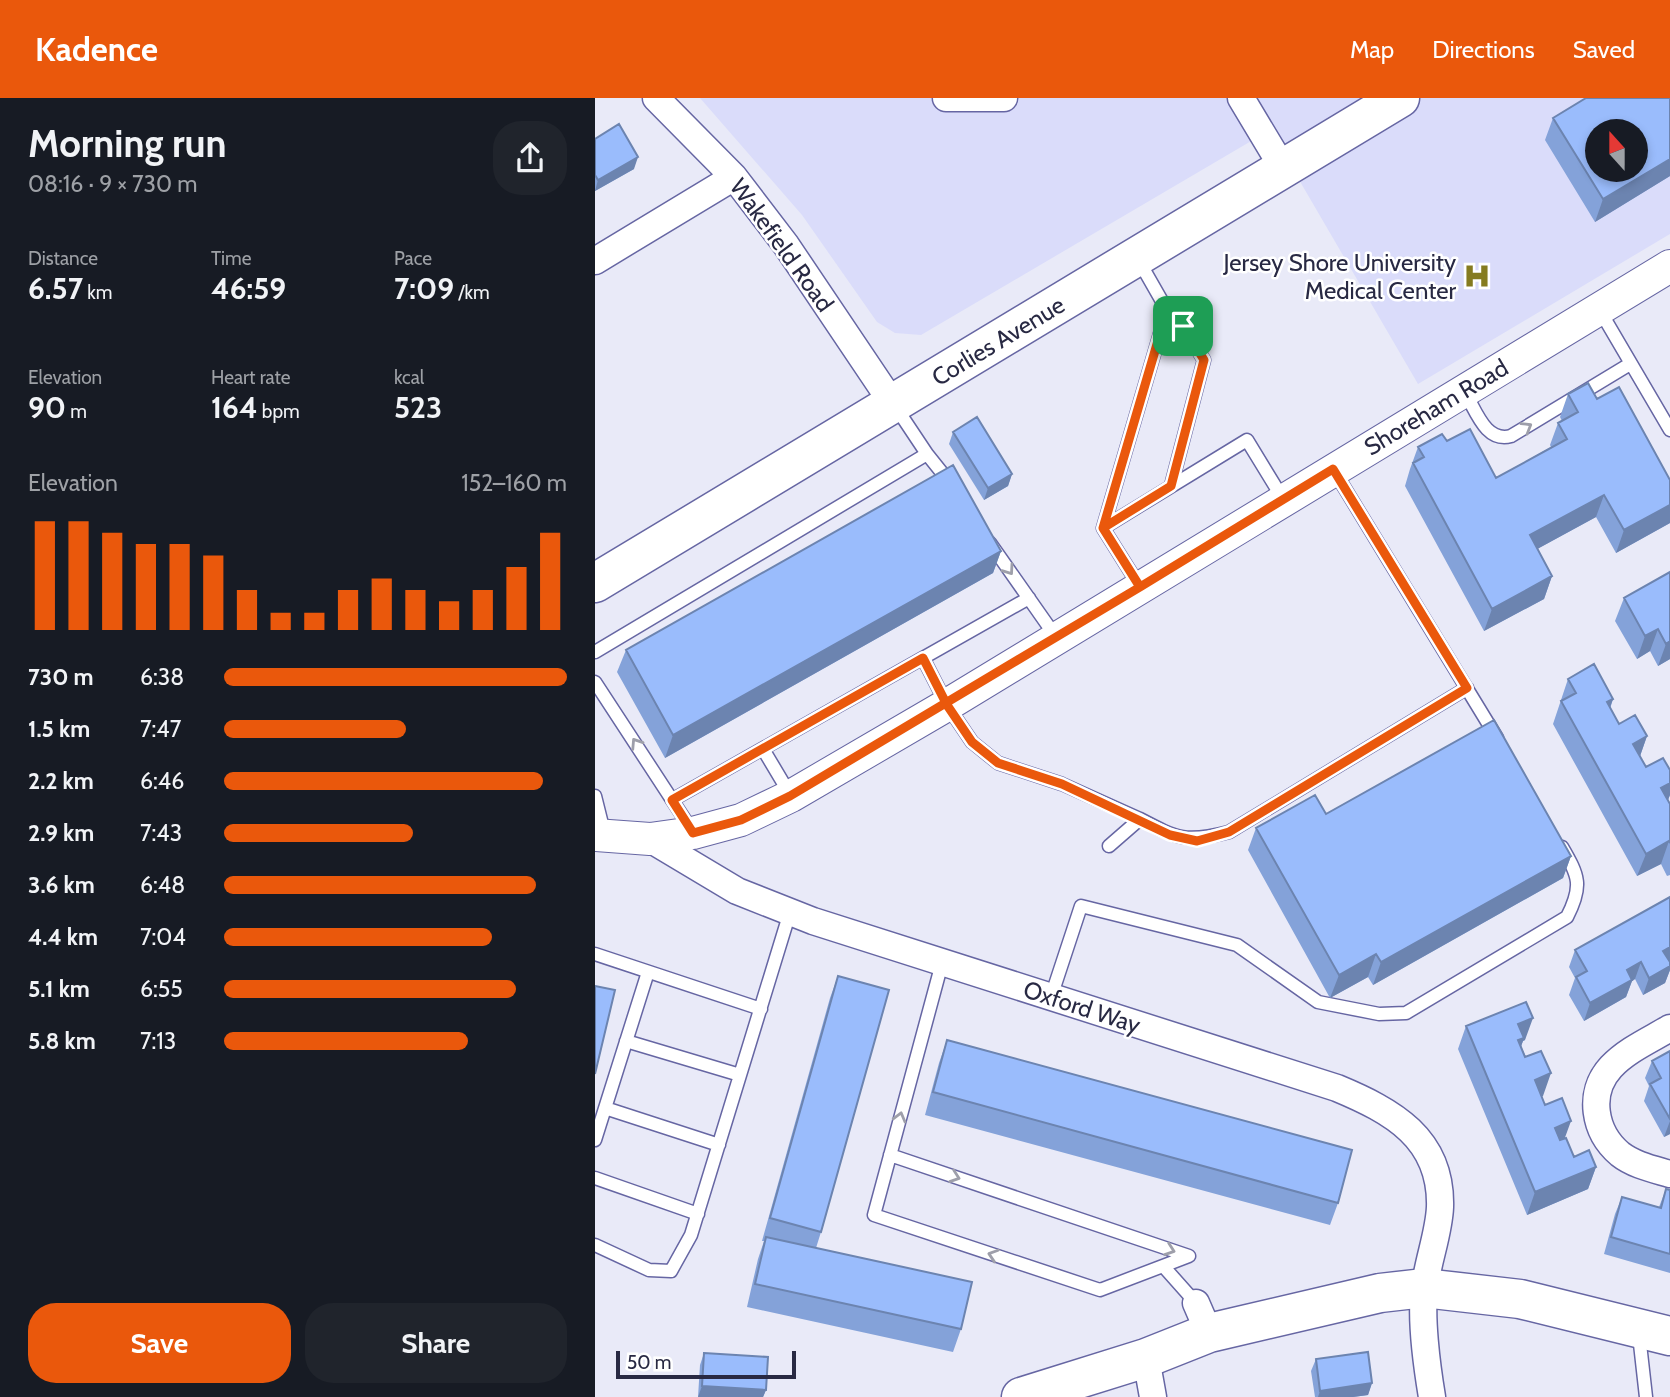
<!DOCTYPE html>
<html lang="en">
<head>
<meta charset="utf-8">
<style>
  body { margin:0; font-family:Cabin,sans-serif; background:#20242c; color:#f1f3f6; height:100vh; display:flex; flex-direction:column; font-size:26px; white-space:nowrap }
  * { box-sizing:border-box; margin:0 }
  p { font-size:23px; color:#9ea1a6 }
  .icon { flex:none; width:38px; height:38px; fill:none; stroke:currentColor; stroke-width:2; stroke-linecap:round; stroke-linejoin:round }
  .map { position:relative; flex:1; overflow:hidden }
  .sheet { display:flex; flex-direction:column; background:#171b24; width:595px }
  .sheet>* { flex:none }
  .needle { width:46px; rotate:339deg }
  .tools { position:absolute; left:990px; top:21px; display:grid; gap:14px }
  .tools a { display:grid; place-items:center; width:63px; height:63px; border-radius:50%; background:#171b24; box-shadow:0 4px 10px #0003; font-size:35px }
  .scale { position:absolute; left:21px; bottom:18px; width:180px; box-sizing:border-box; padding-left:7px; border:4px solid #282943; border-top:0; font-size:19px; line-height:24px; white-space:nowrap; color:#282943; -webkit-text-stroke:5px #fff; paint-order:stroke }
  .pin { position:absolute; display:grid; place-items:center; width:60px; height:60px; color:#fff; margin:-30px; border-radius:14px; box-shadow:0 4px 10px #0006 }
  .round { display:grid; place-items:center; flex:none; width:74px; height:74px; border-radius:28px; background:#20242c }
  .headline { display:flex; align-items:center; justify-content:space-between; height:119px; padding:0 28px }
  h1 { font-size:38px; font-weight:700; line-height:52px }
  .stats { display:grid; grid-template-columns:repeat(3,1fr); gap:10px; height:119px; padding:7px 28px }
  .stats div { display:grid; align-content:center }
  .stats b { font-size:30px; font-weight:700 }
  .stats small { font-size:19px; font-weight:400 }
  .stats p { font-size:19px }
  .chart { height:196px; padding:14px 28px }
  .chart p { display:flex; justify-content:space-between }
  .chart svg { width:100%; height:126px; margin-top:7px; stroke:#ea580c; stroke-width:6 }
  .cta { display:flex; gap:14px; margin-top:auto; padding:14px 28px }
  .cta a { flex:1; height:80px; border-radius:28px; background:#ea580c; color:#fff; font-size:28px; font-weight:700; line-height:80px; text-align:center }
  .cta a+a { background:#20242c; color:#f1f3f6 }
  ul { padding:0 28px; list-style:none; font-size:23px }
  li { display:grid; grid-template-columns:112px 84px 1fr; align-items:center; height:52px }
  li i { height:18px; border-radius:9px; background:#ea580c }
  header { display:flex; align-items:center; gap:42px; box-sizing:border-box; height:98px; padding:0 35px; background:#ea580c; color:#fff }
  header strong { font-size:33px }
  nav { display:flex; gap:38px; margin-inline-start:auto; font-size:24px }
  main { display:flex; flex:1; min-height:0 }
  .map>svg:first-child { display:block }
  .built { fill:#dadcfa; fill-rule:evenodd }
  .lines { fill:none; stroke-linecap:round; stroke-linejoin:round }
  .service-casing { stroke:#6666a3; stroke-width:15 }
  .minor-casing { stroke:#6666a3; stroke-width:29 }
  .tertiary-casing { stroke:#6666a3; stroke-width:34 }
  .primary-casing { stroke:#6666a3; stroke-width:41 }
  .trunk-casing { stroke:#6666a3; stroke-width:41 }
  .service { stroke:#fff; stroke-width:12 }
  .minor { stroke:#fff; stroke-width:26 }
  .tertiary { stroke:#fff; stroke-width:32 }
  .primary { stroke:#fff; stroke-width:38 }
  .trunk { stroke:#fff; stroke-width:38 }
  .wall { fill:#84a2d9 }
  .shaded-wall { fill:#6c84b0 }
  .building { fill:#9abcfc; stroke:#6c84b0; stroke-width:2; fill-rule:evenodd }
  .oneway { stroke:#9e9faa }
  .route-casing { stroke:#fff; stroke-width:14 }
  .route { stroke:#ea580c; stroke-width:9 }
  .labels { text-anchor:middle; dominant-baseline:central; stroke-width:5; stroke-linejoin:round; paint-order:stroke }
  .street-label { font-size:24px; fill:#282943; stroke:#fff }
  .poi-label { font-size:24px; fill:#282943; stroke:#fff; text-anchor:end }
</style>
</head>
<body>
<header>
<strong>Kadence</strong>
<nav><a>Map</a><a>Directions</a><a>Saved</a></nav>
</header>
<main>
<section class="sheet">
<div class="headline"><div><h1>Morning run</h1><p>08:16 · 9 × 730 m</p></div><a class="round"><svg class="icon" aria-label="share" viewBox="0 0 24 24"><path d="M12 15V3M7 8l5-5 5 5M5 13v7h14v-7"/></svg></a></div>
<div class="stats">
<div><p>Distance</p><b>6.57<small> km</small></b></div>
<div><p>Time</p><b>46:59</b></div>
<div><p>Pace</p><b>7:09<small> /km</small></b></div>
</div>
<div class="stats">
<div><p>Elevation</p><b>90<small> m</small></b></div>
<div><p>Heart rate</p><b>164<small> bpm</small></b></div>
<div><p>kcal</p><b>523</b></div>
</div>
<div class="chart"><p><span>Elevation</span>152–160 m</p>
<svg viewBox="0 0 160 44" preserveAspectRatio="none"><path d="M5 44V6M15 44V6M25 44V10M35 44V14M45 44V14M55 44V18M65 44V30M75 44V38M85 44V38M95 44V30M105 44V26M115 44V30M125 44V34M135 44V30M145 44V22M155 44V10"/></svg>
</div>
<ul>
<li><b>730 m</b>6:38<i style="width:100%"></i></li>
<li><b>1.5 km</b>7:47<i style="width:53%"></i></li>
<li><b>2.2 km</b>6:46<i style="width:93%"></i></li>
<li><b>2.9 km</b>7:43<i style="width:55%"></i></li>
<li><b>3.6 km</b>6:48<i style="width:91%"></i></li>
<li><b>4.4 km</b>7:04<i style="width:78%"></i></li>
<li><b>5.1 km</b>6:55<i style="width:85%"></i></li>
<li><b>5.8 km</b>7:13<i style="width:71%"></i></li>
</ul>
<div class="cta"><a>Save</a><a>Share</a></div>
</section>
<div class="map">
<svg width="1075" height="1299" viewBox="0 0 1075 1299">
  <rect width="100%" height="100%" fill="#e9eaf8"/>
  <path class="built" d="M105,0h970v136l-252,150 -148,-254 -349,205 -26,-2 -18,-11 -75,-107zM1003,33h38v39h-38z"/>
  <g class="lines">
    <defs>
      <path id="service" d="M1004,211l71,121
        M572,212l16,16 21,34 -33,126
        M869,293c12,19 21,52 47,45l119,-72
        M332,356l24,30
        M738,371l164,269
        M508,430l64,-218 -28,-49
        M395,445l66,94
        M545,489l-37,-59 144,-88 36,59
        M0,554l332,-198 -32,-48
        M328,560l24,47 25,37 26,21 64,21 78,35
        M0,584l98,150
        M168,651l28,47
        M0,698l8,32 -3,8
        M77,702l357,-202
        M514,748l31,-27c38,20 46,24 89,13l238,-144
        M0,856l166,55
        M456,899l30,-91 156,39 81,57 61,12 27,-1 161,-96c16,-31 12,-41 -5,-70
        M31,943l114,34
        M10,1010l114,37
        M0,1042l53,-168
        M295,1057l299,101 -89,34 -226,-75 68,-252
        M0,1080l103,36
        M0,1147l54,25 22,1 20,-36 99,-323
        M569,1169l32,36
        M1044,1237l7,62"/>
      <path id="minor" d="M61,0l78,79 52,68 107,159
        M351,0h58
        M646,0l42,70
        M0,163l139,-84
        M55,741l87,52 76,30 524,167c55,23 105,50 103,119 -1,26 -12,53 -15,79 -5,28 2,81 7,111
        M1075,930c-20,12 -43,22 -59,39 -24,26 -17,65 9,87 14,11 33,15 50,20
        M601,1205l13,30
        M551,1260l7,39"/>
      <path id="tertiary" d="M0,737l55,4 43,-6 48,-13 50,-24 156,-91 723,-439"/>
      <path id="primary" d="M426,1299l125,-39 63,-25 171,-40 44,-5 96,11 150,37"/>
      <path id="trunk" d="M0,485l805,-485"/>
    </defs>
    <use href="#service" class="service-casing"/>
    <use href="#minor" class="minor-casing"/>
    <use href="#tertiary" class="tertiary-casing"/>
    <use href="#primary" class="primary-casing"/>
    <use href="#trunk" class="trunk-casing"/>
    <use href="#service" class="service"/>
    <use href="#minor" class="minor"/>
    <use href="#tertiary" class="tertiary"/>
    <use href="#primary" class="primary"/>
    <use href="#trunk" class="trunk"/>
  </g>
  <path class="wall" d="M1075,0v78l-75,46 -50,-82 8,-22z
    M0,41l39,30 -39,22z
    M973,296l29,5 73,81v43l-54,30 -20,-36 -59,32 15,27 -8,23 -60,32 -79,-145 5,-17 8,-22 29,-6 49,37 55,-31 -1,-2 8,-22 4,-2 -2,-4z
    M358,334l59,42 -4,12 -24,14 -35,-56z
    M406,453l-8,22 -328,185 -48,-86 9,-22z
    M1075,474v87l-12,7 -8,-15 -13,8 -22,-38 9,-23z
    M973,581l45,20 -3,10 9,15 28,12 -7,20 6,11 24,3v25l-2,5 2,4v71l-3,1 -6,-12 -24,12 -84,-152z
    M731,716l245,42 -8,22 -190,107 -5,-8 -38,21 -82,-148 8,-22z
    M1075,799v73l-5,13 -22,12 -8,-16 -3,2 -6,16 -42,24 -15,-26 6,-17 -6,-11 6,-17z
    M243,878l-17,256 -5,16 145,81 -8,23 -206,-45 11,-48 6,-18h-2l68,-243z
    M871,928l59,14 -2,1 -2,5 22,50h-1l3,9 20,33 9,19 22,10 -8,22 -61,26 -69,-166z
    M352,942l391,163 -8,22 -405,-110 14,-52z
    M1075,953v83l-6,3 -20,-36 5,-15 -4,-8 7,-17z
    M1071,1091l4,1v83l-66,-19 11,-40 7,-17 37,10z
    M109,1255l62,37 -3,7h-65l2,-32z
    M721,1261l56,24 -4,12 -15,2h-38l-4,-26z"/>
  <path class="shaded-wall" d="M43,59l-4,12 -39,22 3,-11z
    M1075,61v17l-75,46 8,-23z
    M417,376l-4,12 -24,14 4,-12z
    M1009,397l-8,22 -75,41 9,-23z
    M1075,407v18l-54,30 8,-23z
    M406,453l-8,22 -328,185 8,-23z
    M957,478l-8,23 -60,32 8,-22z
    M1063,531l-8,22 -13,8 8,-23z
    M1075,543v18l-12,7 8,-22z
    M1018,601l-8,22 2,-19z
    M1052,638l-8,23 -6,-15z
    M1075,685v12l-3,7 -6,-14z
    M1074,743l-8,23 -24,12 9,-22z
    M976,758l-8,22 -190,107 8,-23z
    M1075,849v14l-13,7 6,-17z
    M781,856l-8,23 -38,21 9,-23z
    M1046,864l-6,17 -3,2 -6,16 -42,24 6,-18 37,-33z
    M1075,868v4l-5,13 -22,12 6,-17z
    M938,920l-8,22 -2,1 -7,19 2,-36z
    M956,975l-8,23 -16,7 8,-23z
    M976,1023l-8,22 -17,8 9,-23z
    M1075,1023v13l-6,3z
    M1001,1069l-8,22 -61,26 8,-23z
    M777,1285l-4,12 -15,2h-35l2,-6z
    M107,1288l64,4 -3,7h-65z"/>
  <path class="building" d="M991,0h84v61l-67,40 -50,-81zM1003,33h38v39h-38z
    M24,26l19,33 -40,23 -3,-5v-36z
    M993,285l9,16 22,-12 51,93v25l-46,25 -20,-35 -74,40 22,41 -60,33 -79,-146 11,-6 -6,-10 24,-13 5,7 23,-12 26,49 71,-39 -9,-16 20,-11 -10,-18z
    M382,319l35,57 -24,14 -35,-56z
    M358,367l48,86 -328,184 -47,-85z
    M1075,474v69l-4,3 -8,-15 -13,7 -21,-38z
    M999,566l19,35 -6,3 12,22 16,-9 12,21 -14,8 13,23 17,-9 7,12v13l-9,5 9,16v39l-1,-2 -23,13 -85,-153 15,-8 -8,-14z
    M899,622l77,136 -190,106 -5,-8 -37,21 -83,-147 59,-33 11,19z
    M1075,799v50l-7,4 7,11v4l-21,12 -8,-16 -14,8 5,10 -42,23 -14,-26 11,-6 -12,-21z
    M243,878l51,14 -68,242 -51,-14z
    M0,888l20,4 -20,84z
    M931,904l7,16 -15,6 6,14 -6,2 7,17 16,-6 10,22 -16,7 10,25 17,-7 9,23 -16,7 5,12 6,-2 8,19 15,-7 7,17 -61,25 -69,-166z
    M352,942l405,110 -14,53 -405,-111z
    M1075,953v68l-20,-35 11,-6 -9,-17z
    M1071,1091l4,1v64l-59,-17 11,-40 39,11z
    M171,1139l206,45 -11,47 -206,-45z
    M773,1254l4,31 -52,8 -4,-32z
    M109,1255l64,4 -2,33 -64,-4z"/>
  <defs><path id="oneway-chevron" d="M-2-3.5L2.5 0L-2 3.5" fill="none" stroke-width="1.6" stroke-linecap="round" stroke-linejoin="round" transform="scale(1.75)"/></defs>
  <g class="oneway">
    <use href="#oneway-chevron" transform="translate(932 329) rotate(-31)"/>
    <use href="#oneway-chevron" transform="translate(414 472) rotate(55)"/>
    <use href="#oneway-chevron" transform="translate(41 645) rotate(-123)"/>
    <use href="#oneway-chevron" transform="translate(305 1019) rotate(-75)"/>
    <use href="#oneway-chevron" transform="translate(360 1079) rotate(19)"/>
    <use href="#oneway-chevron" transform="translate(575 1152) rotate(19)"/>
    <use href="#oneway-chevron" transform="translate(398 1157) rotate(-162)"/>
  </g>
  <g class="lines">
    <defs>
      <path id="route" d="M588,228l21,34 -33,126 -68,42 37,59 -350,209 -49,24 -48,13 -21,-33 251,-142 24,47 25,37 26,21 64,21 108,51 27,6 32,-9 238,-144 -134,-219 -193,118 -37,-59 64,-218 16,16"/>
    </defs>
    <use href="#route" class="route-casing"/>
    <use href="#route" class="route"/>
  </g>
  <defs>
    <symbol id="hospital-bare" viewBox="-9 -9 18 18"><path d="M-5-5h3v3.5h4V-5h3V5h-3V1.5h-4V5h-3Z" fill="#857b20" stroke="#fff" stroke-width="2.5" paint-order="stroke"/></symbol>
  </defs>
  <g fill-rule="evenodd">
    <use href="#hospital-bare" x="863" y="159" width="38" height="38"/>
  </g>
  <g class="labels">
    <g class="street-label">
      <text transform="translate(187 147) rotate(54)">Wakefield Road</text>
      <text transform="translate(403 243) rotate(-31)">Corlies Avenue</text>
      <text transform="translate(841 309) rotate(-31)">Shoreham Road</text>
      <text transform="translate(487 909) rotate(18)">Oxford Way</text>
    </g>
    <g class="poi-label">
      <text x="861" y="164">Jersey Shore University<tspan x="861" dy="28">Medical Center</tspan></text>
    </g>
  </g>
</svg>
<div class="tools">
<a><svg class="needle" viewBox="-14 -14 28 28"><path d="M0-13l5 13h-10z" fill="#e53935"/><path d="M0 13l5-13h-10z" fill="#9ea1a6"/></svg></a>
</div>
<div class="scale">50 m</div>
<div class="pin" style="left:588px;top:228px;background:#1e9e55"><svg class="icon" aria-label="arrive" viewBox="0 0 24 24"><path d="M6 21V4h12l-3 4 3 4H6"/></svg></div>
</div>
</main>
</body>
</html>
